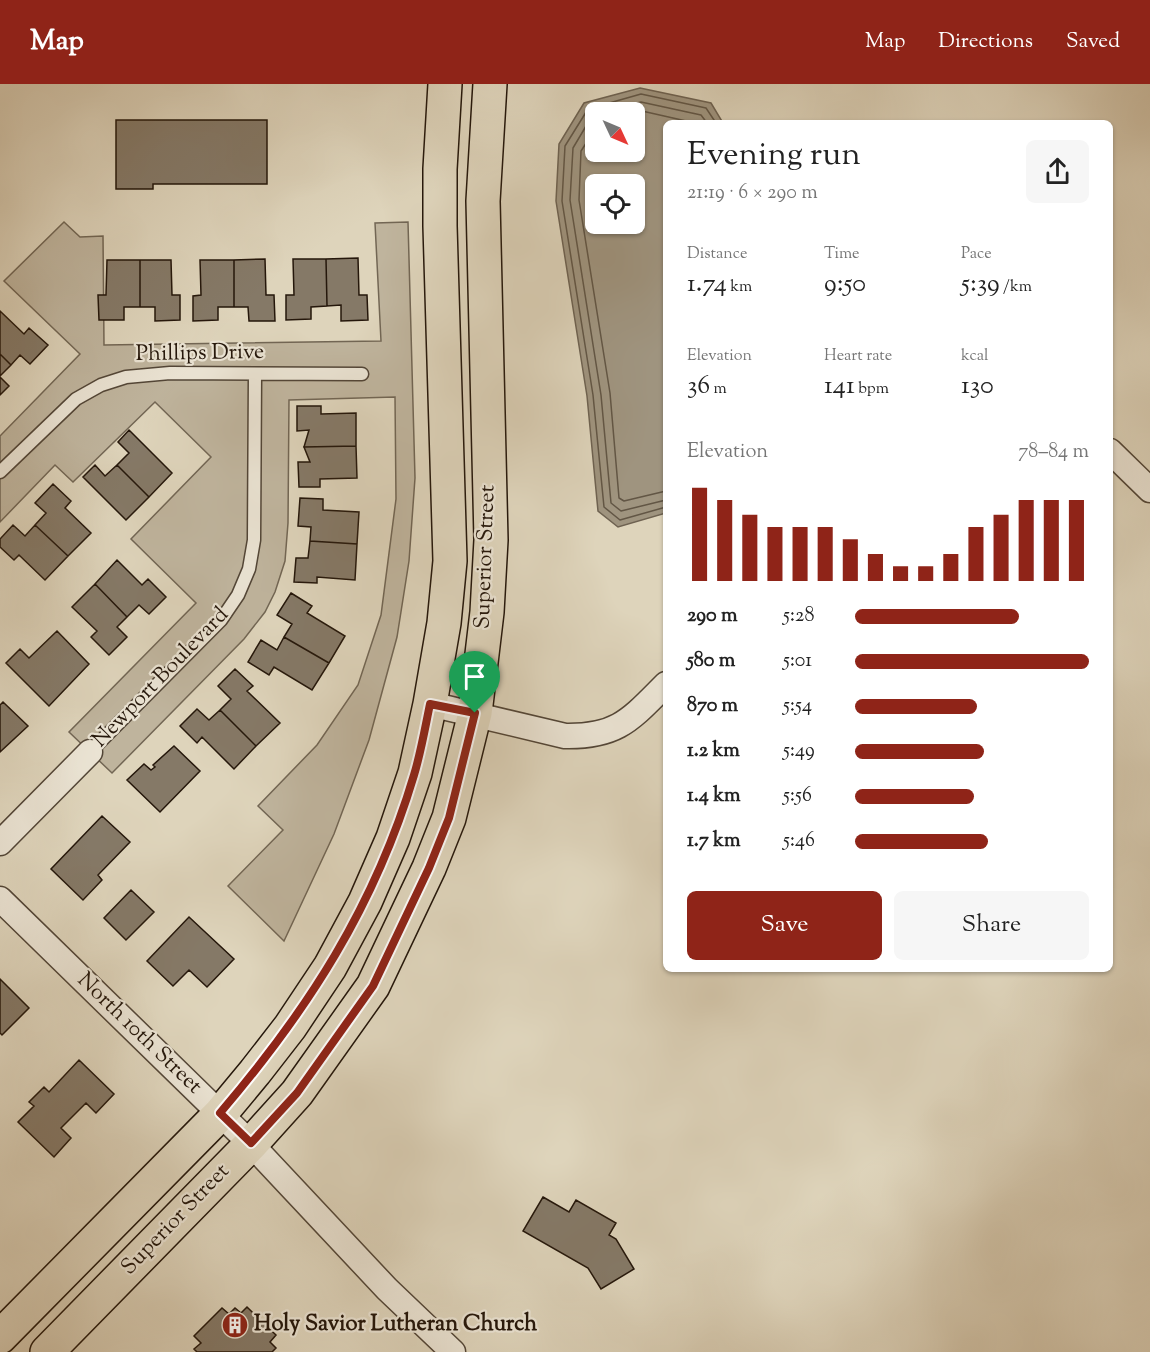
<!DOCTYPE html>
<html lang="en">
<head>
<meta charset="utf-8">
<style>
  body { margin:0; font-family:"Sorts Mill Goudy",serif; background:#f6f6f6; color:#222; height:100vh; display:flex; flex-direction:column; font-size:22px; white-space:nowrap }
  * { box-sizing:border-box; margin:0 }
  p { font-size:20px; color:#767676 }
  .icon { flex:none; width:33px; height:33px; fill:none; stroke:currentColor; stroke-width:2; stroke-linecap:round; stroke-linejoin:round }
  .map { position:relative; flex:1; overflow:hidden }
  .panel { position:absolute; left:663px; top:36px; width:450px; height:852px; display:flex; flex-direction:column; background:#fff; border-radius:9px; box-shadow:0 2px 4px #0004 }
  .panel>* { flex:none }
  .needle { width:39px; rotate:134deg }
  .buttons { position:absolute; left:585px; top:18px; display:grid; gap:12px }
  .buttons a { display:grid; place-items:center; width:60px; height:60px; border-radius:9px; background:#fff; box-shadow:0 2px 4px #0004; font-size:30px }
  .pin { position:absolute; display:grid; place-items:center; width:51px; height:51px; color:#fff; margin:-62px -26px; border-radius:50% 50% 50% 0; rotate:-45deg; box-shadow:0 0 6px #0007 }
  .pin .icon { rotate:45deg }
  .round { display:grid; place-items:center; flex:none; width:63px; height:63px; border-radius:9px; background:#f6f6f6 }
  .headline { display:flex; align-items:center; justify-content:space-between; height:102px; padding:0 24px }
  h1 { font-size:33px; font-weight:600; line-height:45px }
  .figures { display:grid; grid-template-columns:repeat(3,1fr); gap:9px; height:102px; padding:6px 24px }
  .figures div { display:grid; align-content:center }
  .figures b { font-size:26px; font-weight:600 }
  .figures small { font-size:16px; font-weight:400 }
  .figures p { font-size:16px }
  .chart { height:168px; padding:12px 24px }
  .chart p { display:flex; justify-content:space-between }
  .chart svg { width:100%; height:108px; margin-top:6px; stroke:#8f2418; stroke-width:6 }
  .cta { display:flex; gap:12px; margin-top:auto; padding:12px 24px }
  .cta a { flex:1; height:69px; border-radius:9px; background:#8f2418; color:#fff; font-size:24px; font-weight:600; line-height:69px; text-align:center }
  .cta a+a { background:#f6f6f6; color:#222 }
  ul { padding:0 24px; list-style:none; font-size:20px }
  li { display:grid; grid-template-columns:96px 72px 1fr; align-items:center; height:45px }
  li i { height:15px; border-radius:8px; background:#8f2418 }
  header { display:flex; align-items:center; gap:36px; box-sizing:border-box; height:84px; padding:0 30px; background:#8f2418; color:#fff }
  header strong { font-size:28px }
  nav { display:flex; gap:33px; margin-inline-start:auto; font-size:21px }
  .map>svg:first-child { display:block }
  .green { fill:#bfb49d; stroke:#726654; stroke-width:1.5 }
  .water { fill:#9f947f; stroke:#6e6251; stroke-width:1.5; fill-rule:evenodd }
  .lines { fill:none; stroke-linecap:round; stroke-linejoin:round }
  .shore { stroke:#625645; stroke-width:1.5 }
  .building { fill:#857967; stroke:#25170b; stroke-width:1.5 }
  .lane-casing { stroke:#534637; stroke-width:15 }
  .street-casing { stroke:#534637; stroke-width:27 }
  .primary-casing { stroke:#25170b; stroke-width:36 }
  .lane { stroke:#eae3d3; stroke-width:12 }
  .street { stroke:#eae3d3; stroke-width:24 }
  .primary { stroke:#ded4bb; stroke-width:33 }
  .route-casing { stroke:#fff; stroke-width:12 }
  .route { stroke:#8f2418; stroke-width:8 }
  .labels { text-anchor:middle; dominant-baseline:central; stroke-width:4.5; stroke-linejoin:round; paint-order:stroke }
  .street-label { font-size:22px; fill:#25170b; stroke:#eae3d3 }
  .poi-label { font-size:22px; font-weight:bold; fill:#25170b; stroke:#eae3d3; text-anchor:start }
</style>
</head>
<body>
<header>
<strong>Map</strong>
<nav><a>Map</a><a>Directions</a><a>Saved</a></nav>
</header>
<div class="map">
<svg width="1150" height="1268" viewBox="0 0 1150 1268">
  <rect width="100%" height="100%" fill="#ded4bb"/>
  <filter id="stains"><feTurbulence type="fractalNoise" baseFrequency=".00333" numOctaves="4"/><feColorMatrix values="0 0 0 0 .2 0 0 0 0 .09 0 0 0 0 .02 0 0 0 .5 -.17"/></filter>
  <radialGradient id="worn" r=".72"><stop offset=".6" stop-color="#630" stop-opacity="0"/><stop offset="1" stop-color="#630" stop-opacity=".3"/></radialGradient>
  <path class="green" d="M64,138l16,15 23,-1 1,109 277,-4 -6,-118 33,-1 7,256 -6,83 -12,76 -28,103 -35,94 -50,107 -56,-55 55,-56 -25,-24 59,-61 41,-60 23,-70 15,-116 -1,-102 -106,3 -1,123 -3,38 -10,31 -10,20 -21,27 -132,134 -43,-41 127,-129 -65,-64 80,-82 -56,-55 -82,80 -18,-17 -55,57v-86l80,-82 -76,-73z"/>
  <path class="water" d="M640,4l71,15 12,20h-57v390l-48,14 -20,-16 -11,-115 -31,-195 3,-57 25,-41zM596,28h38v40h-38zM596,100h38v40h-38z"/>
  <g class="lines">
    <path class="shore" d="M602,28l39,-10 60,13 6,8
      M634,29l8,-2 53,12
      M596,30l-4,2 -19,32 -3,52 31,195 10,108 10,8 45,-11
      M596,44l-15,23 -2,49 31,193 9,105 5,3 42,-10
      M666,423l-46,13 -16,-13 -11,-112 -31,-194 3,-55 23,-37 53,-15 65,14 10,15"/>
  </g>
  <path class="building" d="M116,36h151v64h-114v5h-37z
    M358,174l1,37h8l1,25 -27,1v-16l-14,1 -1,-47z
    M265,175l1,36h8l1,26h-26l-1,-14h-14v-47z
    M293,175h33l1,47 -16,1v12l-25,1v-25h8z
    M107,176h33v47h-16v13h-25l-1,-25h8z
    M140,176h31l1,35h8v25l-25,1v-14h-15z
    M200,176h34v47h-16v13l-25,1v-25l8,-1z
    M0,227l24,23 5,-6 19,17 -18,19 -10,-9 -9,10 -11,-11z
    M0,270l11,11 -11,11z
    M0,293l9,9 -9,9z
    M297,322h24v8l35,-1v33l-52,1 5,-17 -12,1z
    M129,346l43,43 -23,24 -32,-32 12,-12 -11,-11z
    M356,362l1,32 -37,1v8h-21l-1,-25h12l-6,-15z
    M95,381l10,11 12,-11 32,32 -23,23 -43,-43z
    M53,400l18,17 -6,7 26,25 -23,23 -33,-31 11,-12 -11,-10z
    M300,414l23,1v11l36,2 -2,32 -47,-3 1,-14 -13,-1z
    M13,441l12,11 10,-11 33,31 -23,24 -26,-25 -5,5 -14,-13v-8z
    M310,457l47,3 -2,36 -38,-3v6l-23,-1 2,-24h12z
    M117,476l25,25 6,-6 18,18 -17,17 -10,-9 -12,12 -32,-33z
    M95,500l32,33 -10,10 10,10 -18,18 -18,-18 6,-6 -25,-24z
    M291,509l21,13 -5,7 38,23 -16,27 -45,-26 8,-13 -15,-9z
    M57,547l32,33 -40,42 -43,-43 14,-14 9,9z
    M284,553l45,26 -17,27 -38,-23 -5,8 -21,-13 13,-22 16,10z
    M235,585l18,17 -6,5 33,32 -24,23 -36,-36 11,-11 -13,-13z
    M3,618l25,24 -28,26v-47z
    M197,625l12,11 11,-10 36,36 -22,23 -32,-32 -5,6 -17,-17z
    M174,662l26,25 -40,41 -33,-32 17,-16 7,6 4,-3 -2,-2z
    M102,732l28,26 -32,33 4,5 -19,20 -32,-31z
    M131,806l23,22 -28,28 -22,-22z
    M189,833l45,42 -27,28 -18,-17 -16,16 -26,-25z
    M0,895l29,29 -27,27 -2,-2z
    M79,976l35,34 -18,19 -10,-10 -25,25 10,10 -17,19 -36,-35 16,-16 -5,-4 15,-15 5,5z
    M543,1113l26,15 7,-12 40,23 -7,12 7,4 18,30 -33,20 -13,-21 -65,-37z
    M247,1223l29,28 -6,7 6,6 -4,4h-75l-3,-3 7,-6 -7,-7 28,-28 7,6 6,-6 6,5z"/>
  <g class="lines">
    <defs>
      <path id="lane" d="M0,388l76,-73 25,-14 25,-8 44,-4 192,1
        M90,668l131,-132 17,-25 11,-26 5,-29 1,-166"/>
      <path id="street" d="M1110,367l40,39
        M430,620l135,32c53,1 66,-17 101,-52
        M0,759l90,-91
        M0,815l251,245 136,145 66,63"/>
      <path id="primary" d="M0,1253l221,-224 34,-41 35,-45 40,-60 35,-65 28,-64 22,-65 15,-69 14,-81 6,-62 -10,-335v-57l5,-85
        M47,1268l204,-208 46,-51 76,-107 56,-118 20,-50 26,-105 12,-101 4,-72 -8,-339 7,-117"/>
    </defs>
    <use href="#lane" class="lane-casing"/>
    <use href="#street" class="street-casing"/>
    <use href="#primary" class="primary-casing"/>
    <use href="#lane" class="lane"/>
    <use href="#street" class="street"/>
    <use href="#primary" class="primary"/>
  </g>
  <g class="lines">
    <defs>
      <path id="route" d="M430,620l45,9 -26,105 -20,50 -56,118 -76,107 -46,50 -31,-30c88,-103 155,-207 194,-338 7,-23 11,-47 16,-71z"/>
    </defs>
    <use href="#route" class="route-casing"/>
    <use href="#route" class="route"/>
  </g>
  <defs>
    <symbol id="building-disc" viewBox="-11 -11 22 22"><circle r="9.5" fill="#8f2418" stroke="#eae3d3"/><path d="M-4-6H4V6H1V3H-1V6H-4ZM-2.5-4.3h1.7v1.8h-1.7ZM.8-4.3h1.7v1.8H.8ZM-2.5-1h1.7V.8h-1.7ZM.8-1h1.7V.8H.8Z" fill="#fff"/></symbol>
  </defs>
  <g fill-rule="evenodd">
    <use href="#building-disc" x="220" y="1226" width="30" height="30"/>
  </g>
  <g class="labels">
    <g class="street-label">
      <text transform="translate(200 270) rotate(-1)">Phillips Drive</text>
      <text transform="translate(486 473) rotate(-88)">Superior Street</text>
      <text transform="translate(161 594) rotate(-46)">Newport Boulevard</text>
      <text transform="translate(139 950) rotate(44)">North 10th Street</text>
      <text transform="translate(176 1136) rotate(-46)">Superior Street</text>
    </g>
    <g class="poi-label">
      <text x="254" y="1241">Holy Savior Lutheran Church</text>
    </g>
  </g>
  <rect width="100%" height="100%" filter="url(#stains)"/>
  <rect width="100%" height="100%" fill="url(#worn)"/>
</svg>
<div class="buttons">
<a><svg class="needle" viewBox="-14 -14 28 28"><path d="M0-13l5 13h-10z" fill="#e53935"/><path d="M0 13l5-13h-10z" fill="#767676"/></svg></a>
<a><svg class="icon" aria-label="locate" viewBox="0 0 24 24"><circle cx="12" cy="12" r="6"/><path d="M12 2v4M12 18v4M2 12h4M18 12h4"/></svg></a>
</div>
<div class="pin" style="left:475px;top:629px;background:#1e9e55"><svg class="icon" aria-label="arrive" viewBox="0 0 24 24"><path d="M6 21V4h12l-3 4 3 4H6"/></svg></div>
<section class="panel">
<div class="headline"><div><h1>Evening run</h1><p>21:19 · 6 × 290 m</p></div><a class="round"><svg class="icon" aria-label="share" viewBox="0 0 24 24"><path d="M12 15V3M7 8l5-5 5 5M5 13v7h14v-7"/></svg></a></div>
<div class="figures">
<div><p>Distance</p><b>1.74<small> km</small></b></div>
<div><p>Time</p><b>9:50</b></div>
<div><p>Pace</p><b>5:39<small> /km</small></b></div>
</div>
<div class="figures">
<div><p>Elevation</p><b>36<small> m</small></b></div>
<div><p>Heart rate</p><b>141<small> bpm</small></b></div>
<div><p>kcal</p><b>130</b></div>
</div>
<div class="chart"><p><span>Elevation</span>78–84 m</p>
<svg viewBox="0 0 160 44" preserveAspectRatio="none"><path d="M5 44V6M15 44V11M25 44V17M35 44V22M45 44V22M55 44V22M65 44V27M75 44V33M85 44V38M95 44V38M105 44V33M115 44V22M125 44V17M135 44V11M145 44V11M155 44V11"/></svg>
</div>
<ul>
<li><b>290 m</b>5:28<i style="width:70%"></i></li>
<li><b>580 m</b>5:01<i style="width:100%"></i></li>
<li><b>870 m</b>5:54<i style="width:52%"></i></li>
<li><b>1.2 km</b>5:49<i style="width:55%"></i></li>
<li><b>1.4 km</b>5:56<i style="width:51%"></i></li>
<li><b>1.7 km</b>5:46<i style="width:57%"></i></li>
</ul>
<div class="cta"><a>Save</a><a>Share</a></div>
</section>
</div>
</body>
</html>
